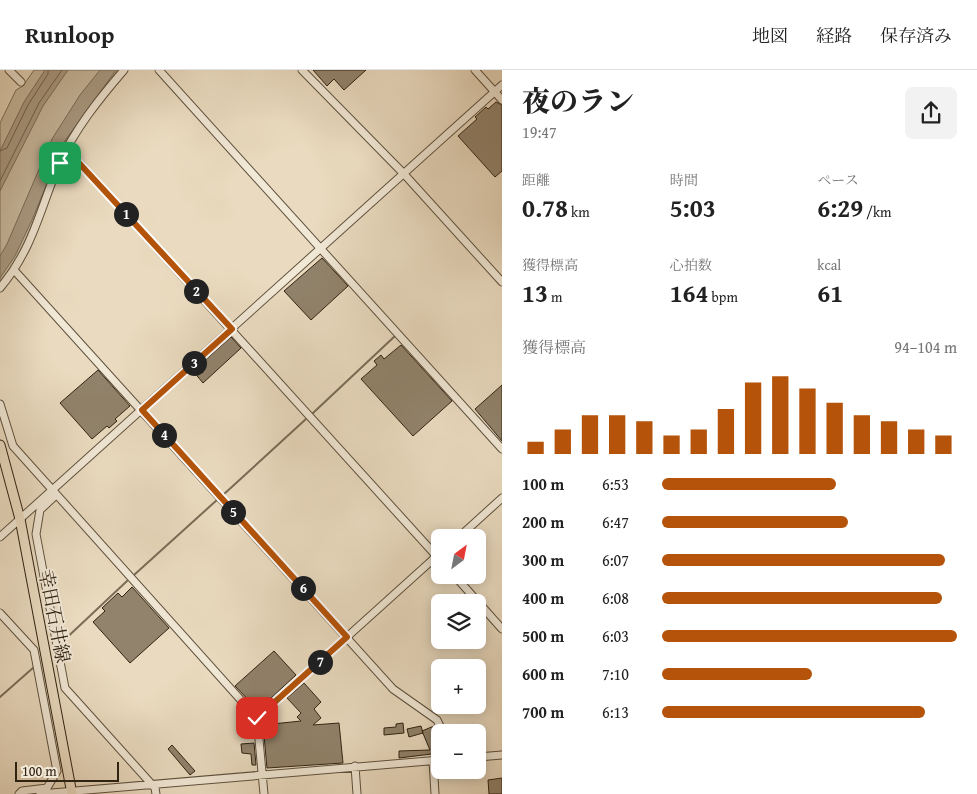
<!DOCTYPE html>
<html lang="ja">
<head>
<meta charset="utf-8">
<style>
  body { margin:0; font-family:"Gentium Book Plus","Noto Serif JP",serif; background:#f2f2f2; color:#222; height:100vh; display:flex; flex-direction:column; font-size:19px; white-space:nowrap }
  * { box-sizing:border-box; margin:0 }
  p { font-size:16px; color:#767676 }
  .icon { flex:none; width:28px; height:28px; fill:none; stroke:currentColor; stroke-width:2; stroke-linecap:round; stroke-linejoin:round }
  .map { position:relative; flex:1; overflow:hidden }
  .sheet { display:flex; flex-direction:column; background:#fff; width:475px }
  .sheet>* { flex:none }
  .needle { width:32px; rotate:32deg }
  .controls { position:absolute; left:431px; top:459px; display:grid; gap:10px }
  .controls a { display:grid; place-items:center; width:55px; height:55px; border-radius:8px; background:#fff; box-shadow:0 2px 12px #0003; font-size:25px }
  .scale { position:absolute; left:15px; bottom:12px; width:104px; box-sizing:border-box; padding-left:5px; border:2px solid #302312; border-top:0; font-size:14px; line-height:18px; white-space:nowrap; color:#302312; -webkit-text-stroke:4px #f1e8d6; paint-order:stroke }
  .pin { position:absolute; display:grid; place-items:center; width:42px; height:42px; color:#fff; margin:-21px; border-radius:10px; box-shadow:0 2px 8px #0006 }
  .km { position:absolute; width:25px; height:25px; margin:-12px; border-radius:50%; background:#222; color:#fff; font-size:14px; line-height:25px; text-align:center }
  .round { display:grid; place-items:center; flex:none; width:52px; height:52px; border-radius:8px; background:#f2f2f2 }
  .overview { display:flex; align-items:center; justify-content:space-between; height:85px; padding:0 20px }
  h1 { font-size:28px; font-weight:800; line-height:38px }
  .stats { display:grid; grid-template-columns:repeat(3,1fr); gap:8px; height:85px; padding:5px 20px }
  .stats div { display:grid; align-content:center }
  .stats b { font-size:25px; font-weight:800 }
  .stats small { font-size:14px; font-weight:400 }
  .stats p { font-size:14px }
  .chart { height:140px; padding:10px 20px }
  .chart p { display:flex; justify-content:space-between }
  .chart svg { width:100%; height:90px; margin-top:5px; stroke:#b45309; stroke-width:6 }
  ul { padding:0 20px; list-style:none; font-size:16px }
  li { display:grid; grid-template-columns:80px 60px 1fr; align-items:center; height:38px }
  li i { height:12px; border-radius:6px; background:#b45309 }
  header { display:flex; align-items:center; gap:30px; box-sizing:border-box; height:70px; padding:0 25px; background:#fff; border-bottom:1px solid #e0e0e0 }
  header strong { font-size:24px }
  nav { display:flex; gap:28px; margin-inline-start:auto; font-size:18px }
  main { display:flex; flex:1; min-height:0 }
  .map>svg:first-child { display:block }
  .green { fill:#cabca2; stroke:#7d705a }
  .water { fill:#ab9c85; stroke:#7a6c57 }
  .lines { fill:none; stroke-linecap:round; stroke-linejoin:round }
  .shore { stroke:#6e604c; stroke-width:1 }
  .stream { stroke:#7a6c57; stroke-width:2 }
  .building { fill:#91836c; stroke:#302312 }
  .minor-casing { stroke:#5e513e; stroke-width:9 }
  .major-casing { stroke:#302312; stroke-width:11 }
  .minor { stroke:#f1e8d6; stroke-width:7 }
  .major { stroke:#eadbc0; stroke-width:9 }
  .route-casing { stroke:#fff; stroke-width:10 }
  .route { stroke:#b45309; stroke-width:6 }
  .labels { text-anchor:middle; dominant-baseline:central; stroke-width:4; stroke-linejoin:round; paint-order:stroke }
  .street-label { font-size:19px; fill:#302312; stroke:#f1e8d6 }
</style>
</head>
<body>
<header>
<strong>Runloop</strong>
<nav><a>地図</a><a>経路</a><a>保存済み</a></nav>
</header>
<main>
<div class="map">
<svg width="502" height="724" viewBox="0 0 502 724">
  <rect width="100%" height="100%" fill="#eadbc0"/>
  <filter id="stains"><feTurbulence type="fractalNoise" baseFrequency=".004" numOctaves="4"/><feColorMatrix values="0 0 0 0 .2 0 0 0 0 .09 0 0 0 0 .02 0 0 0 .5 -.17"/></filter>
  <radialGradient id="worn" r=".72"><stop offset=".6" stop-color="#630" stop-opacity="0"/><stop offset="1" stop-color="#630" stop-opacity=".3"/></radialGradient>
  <path class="green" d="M34,0h84c-21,26 -42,52 -58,82 -21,43 -27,92 -60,129v-158l16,-33 7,-4z"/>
  <path class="water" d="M45,0h23l-25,36 -43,85v-40l24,-49z
    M100,0h16l-52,72 -32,78 -17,36 -15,22v-22l7,-12 45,-105 28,-44z"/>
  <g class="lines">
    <path class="shore" d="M0,81l7,-3 21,-43 20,-31v-4
      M0,111l39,-78 23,-33"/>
    <path class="stream" d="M313,343l82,-77
      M223,425l83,-76
      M134,505l84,-76
      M60,574l67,-63
      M0,627l34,-30"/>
  </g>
  <path class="building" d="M313,0h53l-22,20 -10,-11 -7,7z
    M496,32l6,3v66l-7,6 -37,-41 19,-17 -2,-2 11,-10 2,2z
    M322,188l26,28 -37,34 -27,-29z
    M231,267l10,11 -38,35 -10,-12z
    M401,275l51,56 -39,35 -52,-57 16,-14 -3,-4 7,-6 3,4z
    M98,300l32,36 -15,13 2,2 -8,7 -2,-2 -15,13 -32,-36z
    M502,315v56l-27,-32z
    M132,517l37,41 -39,35 -37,-41 12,-11 -3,-3 16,-15 4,4z
    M274,581l22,24 -38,35 -23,-24z
    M304,613l17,19 -7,7 7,9 -8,7 26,-2 4,40 -76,5 -4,-43 38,-4 -4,-4 4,-4 -14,-15z
    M403,653l1,10 -20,2v-7l12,-1v-3z
    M421,656l2,7 -14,4 -2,-8z
    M434,656l6,15v12l-41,5v-7l31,-1 -8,-19z
    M254,673l2,22h-4l-1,-11 -9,-1 -1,-9z
    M172,675l23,26 -5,4 -22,-26z
    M502,708v16h-13l-1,-14z"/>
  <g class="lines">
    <defs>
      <path id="minor" d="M9,0l12,12
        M159,0l343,379
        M302,0l102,104 98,108
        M475,0l27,30
        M67,79l373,411
        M14,200l379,419 44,31 6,12
        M0,218c33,-39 40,-79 59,-124 16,-35 40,-65 65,-94
        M0,334l13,42 244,272 7,76
        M56,425l-16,15 -4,24 29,154 90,100 1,6
        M0,467l502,-452
        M458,468l44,-40
        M454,505l48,54
        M0,543l34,37 23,121 -10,17 -25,3 -3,3
        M257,648l182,-164
        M478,687l24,-2
        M433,691l2,33
        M355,696l2,28
        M40,724l400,-34"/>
      <path id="major" d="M0,375l20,74 52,275"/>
    </defs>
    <use href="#minor" class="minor-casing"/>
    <use href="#major" class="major-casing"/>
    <use href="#minor" class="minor"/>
    <use href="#major" class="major"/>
  </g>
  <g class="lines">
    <defs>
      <path id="route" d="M60,93l7,-13 165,179 -90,81 205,227 -90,81"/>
    </defs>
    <use href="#route" class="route-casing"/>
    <use href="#route" class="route"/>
  </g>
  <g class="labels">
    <g class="street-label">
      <text transform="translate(55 546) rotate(79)">幸田石井線</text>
    </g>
  </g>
  <rect width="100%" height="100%" filter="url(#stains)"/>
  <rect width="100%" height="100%" fill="url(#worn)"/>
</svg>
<div class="controls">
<a><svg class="needle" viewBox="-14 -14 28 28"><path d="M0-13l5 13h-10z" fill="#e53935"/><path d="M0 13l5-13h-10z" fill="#767676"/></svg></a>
<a><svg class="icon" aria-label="layers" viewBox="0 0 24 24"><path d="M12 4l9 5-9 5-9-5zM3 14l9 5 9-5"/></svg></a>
<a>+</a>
<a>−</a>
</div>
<div class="scale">100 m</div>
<div class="pin" style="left:60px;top:93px;background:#1e9e55"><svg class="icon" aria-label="arrive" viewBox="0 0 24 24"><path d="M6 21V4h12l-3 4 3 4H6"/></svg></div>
<div class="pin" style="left:257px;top:648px;background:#d93025"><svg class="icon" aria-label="check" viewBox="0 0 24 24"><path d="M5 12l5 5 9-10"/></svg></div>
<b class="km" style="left:126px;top:144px">1</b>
<b class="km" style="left:196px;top:221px">2</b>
<b class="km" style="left:194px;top:293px">3</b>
<b class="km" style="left:164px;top:365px">4</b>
<b class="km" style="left:233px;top:442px">5</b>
<b class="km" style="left:303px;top:518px">6</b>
<b class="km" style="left:320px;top:592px">7</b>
</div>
<section class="sheet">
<div class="overview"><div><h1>夜のラン</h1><p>19:47</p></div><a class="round"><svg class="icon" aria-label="share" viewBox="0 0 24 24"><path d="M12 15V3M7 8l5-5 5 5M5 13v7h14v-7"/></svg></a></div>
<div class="stats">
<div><p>距離</p><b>0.78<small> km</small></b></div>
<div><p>時間</p><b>5:03</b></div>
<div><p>ペース</p><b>6:29<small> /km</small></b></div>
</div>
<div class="stats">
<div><p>獲得標高</p><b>13<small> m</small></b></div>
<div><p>心拍数</p><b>164<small> bpm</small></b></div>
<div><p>kcal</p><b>61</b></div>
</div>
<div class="chart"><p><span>獲得標高</span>94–104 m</p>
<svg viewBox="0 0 160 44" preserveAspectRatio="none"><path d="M5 44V38M15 44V32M25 44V25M35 44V25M45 44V28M55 44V35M65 44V32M75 44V22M85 44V9M95 44V6M105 44V12M115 44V19M125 44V25M135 44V28M145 44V32M155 44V35"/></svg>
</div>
<ul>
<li><b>100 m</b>6:53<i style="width:59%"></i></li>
<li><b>200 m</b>6:47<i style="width:63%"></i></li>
<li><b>300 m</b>6:07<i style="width:96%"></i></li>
<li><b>400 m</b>6:08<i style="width:95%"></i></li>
<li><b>500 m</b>6:03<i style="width:100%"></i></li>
<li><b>600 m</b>7:10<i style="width:51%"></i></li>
<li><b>700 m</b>6:13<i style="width:89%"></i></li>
</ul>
</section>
</main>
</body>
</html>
